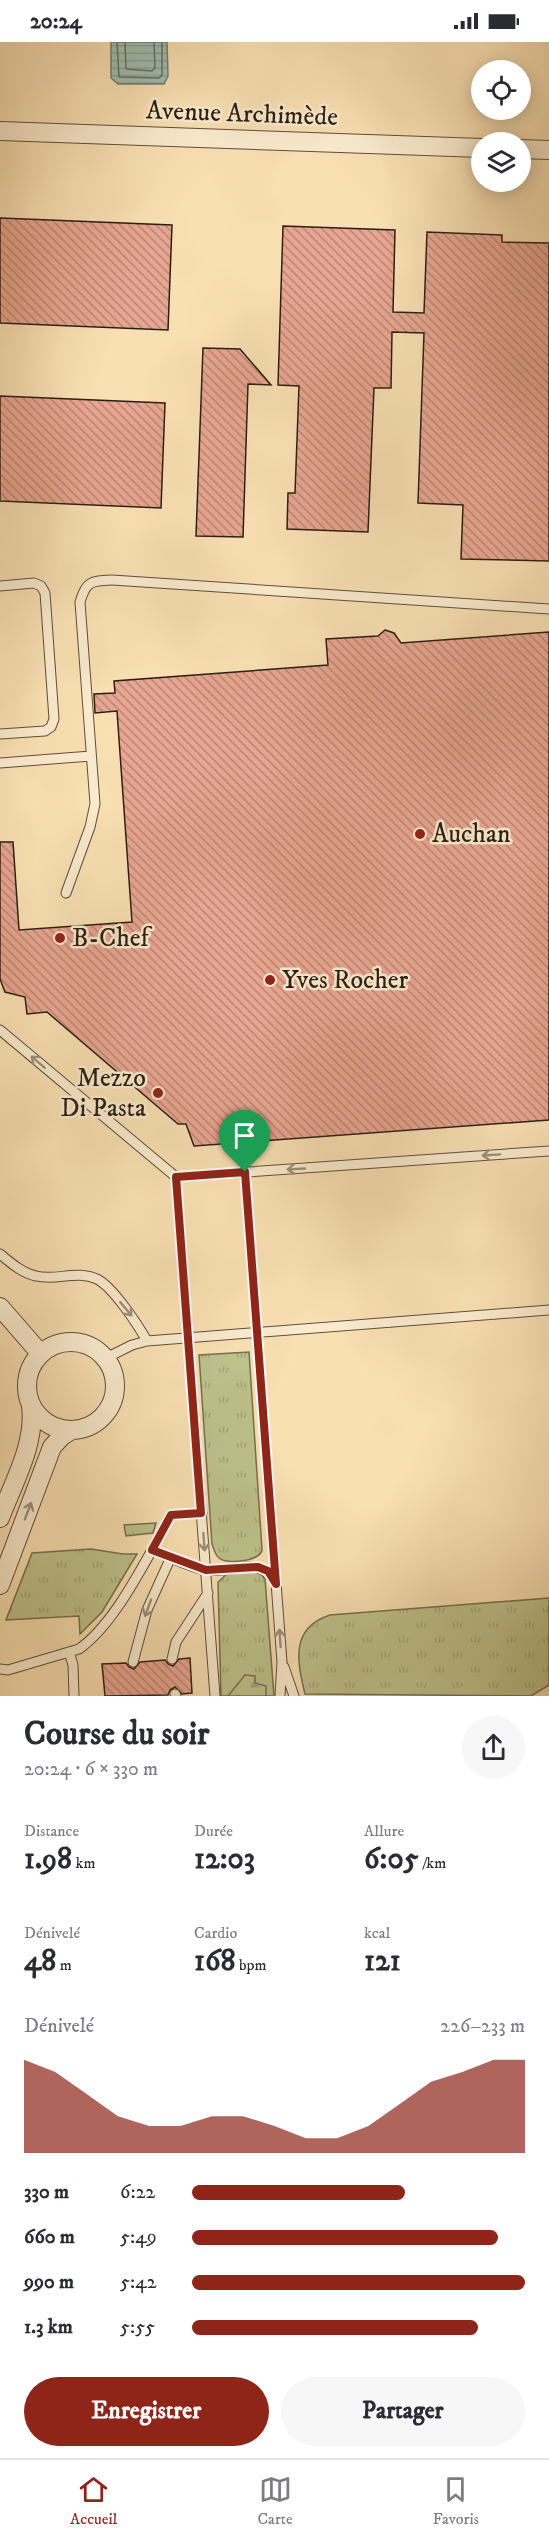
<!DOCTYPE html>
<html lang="fr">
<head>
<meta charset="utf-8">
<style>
  body { margin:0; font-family:"IM FELL DW Pica",serif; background:#f7f7f7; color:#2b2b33; height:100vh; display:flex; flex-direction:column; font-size:22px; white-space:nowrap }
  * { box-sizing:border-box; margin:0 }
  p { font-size:20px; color:#7c7c81 }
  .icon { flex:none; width:33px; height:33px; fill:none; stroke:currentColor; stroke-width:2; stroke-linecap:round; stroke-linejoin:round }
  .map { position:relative; height:1654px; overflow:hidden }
  .details { display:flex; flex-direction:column; background:#fff; flex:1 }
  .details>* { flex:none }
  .buttons { position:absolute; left:471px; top:18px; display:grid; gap:12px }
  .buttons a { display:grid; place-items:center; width:60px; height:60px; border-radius:50%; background:#fff; box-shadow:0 3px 15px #0003; font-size:30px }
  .pin { position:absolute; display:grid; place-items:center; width:51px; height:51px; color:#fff; margin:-62px -26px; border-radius:50% 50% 50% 0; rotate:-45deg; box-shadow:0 0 6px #0007 }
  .pin .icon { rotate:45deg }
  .round { display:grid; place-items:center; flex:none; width:63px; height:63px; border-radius:32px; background:#f7f7f7 }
  .headline { display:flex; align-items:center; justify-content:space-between; height:102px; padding:0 24px }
  h1 { font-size:33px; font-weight:800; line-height:45px }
  .metrics { display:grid; grid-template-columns:repeat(3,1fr); gap:9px; height:102px; padding:6px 24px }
  .metrics div { display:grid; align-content:center }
  .metrics b { font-size:30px; font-weight:800 }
  .metrics small { font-size:16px; font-weight:400 }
  .metrics p { font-size:16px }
  .chart { height:168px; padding:12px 24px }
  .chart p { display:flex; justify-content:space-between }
  .chart svg { width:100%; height:108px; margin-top:6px; fill:#8f2418; opacity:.7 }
  .cta { display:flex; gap:12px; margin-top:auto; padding:12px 24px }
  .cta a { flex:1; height:69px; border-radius:36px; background:#8f2418; color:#fff; font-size:24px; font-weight:800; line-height:69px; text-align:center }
  .cta a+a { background:#f7f7f7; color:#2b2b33 }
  ul { padding:0 24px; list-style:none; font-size:20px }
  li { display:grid; grid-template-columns:96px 72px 1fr; align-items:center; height:45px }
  li i { height:15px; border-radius:8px; background:#8f2418 }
  .status { display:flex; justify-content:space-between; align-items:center; height:42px; padding:0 30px; background:#fff; direction:ltr }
  .status svg { height:16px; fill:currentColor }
  .dock { display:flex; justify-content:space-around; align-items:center; height:84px; border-top:2px solid #e1e1e2; background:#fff; font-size:16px; color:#7c7c81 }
  .dock a { display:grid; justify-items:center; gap:3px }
  .dock .on { color:#8f2418 }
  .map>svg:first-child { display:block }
  .grass { fill:url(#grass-tufts); stroke:#747050; stroke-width:1.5 }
  .forest { fill:url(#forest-firs); stroke:#747050; stroke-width:1.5 }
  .water { fill:url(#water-rules); stroke:#707e73; stroke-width:1.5 }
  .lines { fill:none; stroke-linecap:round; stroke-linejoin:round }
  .shore { stroke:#646e63; stroke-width:1.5 }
  .building { fill:url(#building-back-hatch); stroke:#2b1f15; stroke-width:1.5 }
  .service-casing { stroke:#5e4f3c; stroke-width:11 }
  .minor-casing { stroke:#5e4f3c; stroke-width:20 }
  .service { stroke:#fbebce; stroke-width:9 }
  .minor { stroke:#fbebce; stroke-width:18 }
  .oneway { stroke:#9d8f7b }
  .route-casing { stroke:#fff; stroke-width:12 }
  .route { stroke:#8f2418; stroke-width:8 }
  .poi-dot { fill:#8f2418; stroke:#fbebce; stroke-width:2 }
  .labels { text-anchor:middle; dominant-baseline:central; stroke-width:5; stroke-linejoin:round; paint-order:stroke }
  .street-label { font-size:26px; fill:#2b1f15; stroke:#fbebce }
  .poi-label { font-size:26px; fill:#2b1f15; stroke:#fbebce; text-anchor:start }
</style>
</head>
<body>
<div class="status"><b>20:24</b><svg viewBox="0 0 49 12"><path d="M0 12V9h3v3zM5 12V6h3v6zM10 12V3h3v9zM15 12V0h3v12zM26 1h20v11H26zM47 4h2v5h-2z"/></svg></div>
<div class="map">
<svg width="549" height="1654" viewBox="0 0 549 1654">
  <defs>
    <pattern id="grass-tufts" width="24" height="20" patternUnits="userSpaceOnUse" patternTransform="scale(1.5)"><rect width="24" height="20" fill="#bec28c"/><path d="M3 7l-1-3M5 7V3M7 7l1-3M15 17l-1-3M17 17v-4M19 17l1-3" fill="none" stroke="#a3a678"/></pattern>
    <pattern id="forest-firs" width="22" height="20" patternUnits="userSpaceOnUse" patternTransform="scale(1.5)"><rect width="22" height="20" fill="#bec28c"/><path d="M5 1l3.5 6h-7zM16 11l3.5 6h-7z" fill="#a3a678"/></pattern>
    <pattern id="water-rules" width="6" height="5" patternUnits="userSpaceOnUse" patternTransform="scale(1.5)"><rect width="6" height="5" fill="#9ebdb1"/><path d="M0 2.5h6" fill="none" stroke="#88a297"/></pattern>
    <pattern id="building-back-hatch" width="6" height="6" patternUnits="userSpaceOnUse" patternTransform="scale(1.5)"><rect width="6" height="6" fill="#e8a591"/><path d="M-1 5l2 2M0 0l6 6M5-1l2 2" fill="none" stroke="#bc8675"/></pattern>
  </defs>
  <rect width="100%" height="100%" fill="#f9e0b3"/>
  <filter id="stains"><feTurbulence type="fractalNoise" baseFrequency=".00333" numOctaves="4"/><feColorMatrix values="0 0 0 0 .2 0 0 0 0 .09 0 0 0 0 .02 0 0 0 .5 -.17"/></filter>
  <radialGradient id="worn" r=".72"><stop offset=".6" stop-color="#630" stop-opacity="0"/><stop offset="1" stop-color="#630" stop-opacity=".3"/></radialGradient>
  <path class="grass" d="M249,1310l13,198c-2,11 -35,15 -43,8 -4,-3 -5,-9 -7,-14l-13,-189z
    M156,1481l-3,10 -27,3 -2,-11z
    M91,1507l32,5h14l-35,58 -22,22 -1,-18 -73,4 26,-67z
    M255,1530l7,3 3,4 9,117h-53l-3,-114 9,-8z
    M549,1556v87l-18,11 -226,-2c-8,-33 -15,-66 25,-79z"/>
  <path class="forest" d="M245,1633l10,1v7l11,3v10h-38z"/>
  <path class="water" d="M111,0h56l1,34 -4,8h-46l-7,-6z"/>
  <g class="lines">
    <path class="shore" d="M117,0l2,35 40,1 3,-3v-33
      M125,0l1,27 26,2 3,-3 -1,-26"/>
  </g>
  <path class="building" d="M0,176l172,7 -4,105 -168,-7z
    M283,184l112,4 -2,82 31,1 3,-81 75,3v7l47,1v318l-88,-2 2,-54 -45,-2 6,-170 -32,-1 -1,56h-17l-6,144 -81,-3 1,-36h7l4,-107 -21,-1z
    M203,306l37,1 31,36 -23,-1 -5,153 -47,-1z
    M0,354l165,7 -4,105 -161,-7z
    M385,588l9,3 7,10 148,-11v488l-355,26 -8,-22h-8l-131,-112 -20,2 -2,-17 -20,-5 -5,-13v-137h13l6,88 113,-8 -15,-211 -22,2 -1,-19 21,-1 -1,-12 214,-16 -2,-26 52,-3z
    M190,1616l2,35 -10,1 -7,-7 -5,3 -2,5 -63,1 -3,-32 24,-1 3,4 5,2 6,-7 25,-2 3,4 5,2 6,-7z"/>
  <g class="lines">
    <defs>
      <path id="service" d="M0,544l34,-3 7,3 4,7 9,126 -3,8 -6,4 -45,3
        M0,721l91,-7
        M66,851l24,-66 5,-23 -15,-202c6,-21 11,-21 32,-22l437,29
        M0,988l176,147 373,-26
        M245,1130l37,490 -2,34
        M176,1135l39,519
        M0,1212c11,9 22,19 36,22 20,5 41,-6 61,3 16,8 41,46 50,62
        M106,1316l26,-13 15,-4 402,-31
        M152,1508l19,-35 31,-2
        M69,1610l4,13 1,31
        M172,1617l4,-17 32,-49
        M133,1620l14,-52 24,-53
        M284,1625l10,29
        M0,1627l8,1 71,-21c30,-21 55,-67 73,-99 17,6 36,17 54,20 26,4 51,-16 68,11
        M175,1652l1,2"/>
      <path id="minor" d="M0,89l482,17
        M520,107l29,1
        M0,1265l40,46
        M27 1344a44 44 0 1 1 88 0a44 44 0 1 1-88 0Z
        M0,1476c13,-35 36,-74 31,-112
        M0,1543l52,-138 10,-11 10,-6"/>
    </defs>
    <use href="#service" class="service-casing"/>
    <use href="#minor" class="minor-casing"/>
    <use href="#service" class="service"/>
    <use href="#minor" class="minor"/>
  </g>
  <defs><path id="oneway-shaft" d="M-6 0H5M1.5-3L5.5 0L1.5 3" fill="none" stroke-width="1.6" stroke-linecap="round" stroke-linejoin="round" transform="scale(1.5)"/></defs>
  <g class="oneway">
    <use href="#oneway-shaft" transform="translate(38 1020) rotate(-139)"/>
    <use href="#oneway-shaft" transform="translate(491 1113) rotate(176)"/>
    <use href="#oneway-shaft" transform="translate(296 1127) rotate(177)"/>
    <use href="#oneway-shaft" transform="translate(126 1267) rotate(50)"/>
    <use href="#oneway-shaft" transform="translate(28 1469) rotate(-69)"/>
    <use href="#oneway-shaft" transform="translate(204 1500) rotate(86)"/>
    <use href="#oneway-shaft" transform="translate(148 1566) rotate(110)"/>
    <use href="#oneway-shaft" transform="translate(280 1596) rotate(-94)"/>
  </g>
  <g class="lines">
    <defs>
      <path id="route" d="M245,1130l31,412 -8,-13 -10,-4 -52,3 -54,-20 19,-35 30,-2 -25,-336z"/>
    </defs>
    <use href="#route" class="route-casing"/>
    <use href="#route" class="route"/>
  </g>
  <g class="poi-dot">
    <circle cx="420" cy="792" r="6"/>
    <circle cx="60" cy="896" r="6"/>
    <circle cx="270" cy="938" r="6"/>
    <circle cx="158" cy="1051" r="6"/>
  </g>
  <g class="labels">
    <g class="street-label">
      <text transform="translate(242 72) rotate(2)">Avenue Archimède</text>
    </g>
    <g class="poi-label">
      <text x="432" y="792">Auchan</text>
      <text x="72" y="896">B-Chef</text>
      <text x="282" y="938">Yves Rocher</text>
      <text x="146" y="1036" text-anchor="end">Mezzo<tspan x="146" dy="30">Di Pasta</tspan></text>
    </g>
  </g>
  <rect width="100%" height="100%" filter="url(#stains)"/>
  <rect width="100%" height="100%" fill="url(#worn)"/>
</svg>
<div class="buttons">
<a><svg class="icon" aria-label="locate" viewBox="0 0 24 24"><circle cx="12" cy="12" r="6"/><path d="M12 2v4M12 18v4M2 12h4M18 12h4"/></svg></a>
<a><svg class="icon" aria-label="layers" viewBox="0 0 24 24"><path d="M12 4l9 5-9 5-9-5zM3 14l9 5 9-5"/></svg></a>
</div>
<div class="pin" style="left:245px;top:1130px;background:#1e9e55"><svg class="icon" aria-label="arrive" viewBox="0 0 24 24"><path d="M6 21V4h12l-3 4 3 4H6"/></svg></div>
</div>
<section class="details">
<div class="headline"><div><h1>Course du soir</h1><p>20:24 · 6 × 330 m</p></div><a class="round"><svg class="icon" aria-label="share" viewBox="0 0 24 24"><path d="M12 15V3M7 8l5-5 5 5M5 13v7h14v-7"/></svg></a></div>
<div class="metrics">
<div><p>Distance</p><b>1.98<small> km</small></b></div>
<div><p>Durée</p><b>12:03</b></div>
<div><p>Allure</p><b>6:05<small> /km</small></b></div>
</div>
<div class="metrics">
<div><p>Dénivelé</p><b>48<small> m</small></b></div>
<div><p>Cardio</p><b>168<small> bpm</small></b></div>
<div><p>kcal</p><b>121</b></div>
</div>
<div class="chart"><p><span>Dénivelé</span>226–233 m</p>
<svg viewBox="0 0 160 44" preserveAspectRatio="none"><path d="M0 44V6L10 11L20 20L30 29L40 33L50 33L60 29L70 29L80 33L90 38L100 38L110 33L120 24L130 15L140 11L150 6L160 6V44z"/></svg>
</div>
<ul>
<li><b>330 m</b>6:22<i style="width:64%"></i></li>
<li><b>660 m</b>5:49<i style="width:92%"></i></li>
<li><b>990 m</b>5:42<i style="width:100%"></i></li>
<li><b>1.3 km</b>5:55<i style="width:86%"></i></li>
</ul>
<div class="cta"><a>Enregistrer</a><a>Partager</a></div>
</section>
<nav class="dock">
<a class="on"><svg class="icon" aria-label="home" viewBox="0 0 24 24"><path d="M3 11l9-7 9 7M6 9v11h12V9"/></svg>Accueil</a>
<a><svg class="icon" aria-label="map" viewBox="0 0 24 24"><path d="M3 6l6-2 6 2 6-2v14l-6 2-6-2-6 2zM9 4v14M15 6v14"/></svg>Carte</a>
<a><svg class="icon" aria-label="saved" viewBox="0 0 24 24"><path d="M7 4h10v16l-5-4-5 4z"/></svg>Favoris</a>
</nav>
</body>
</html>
